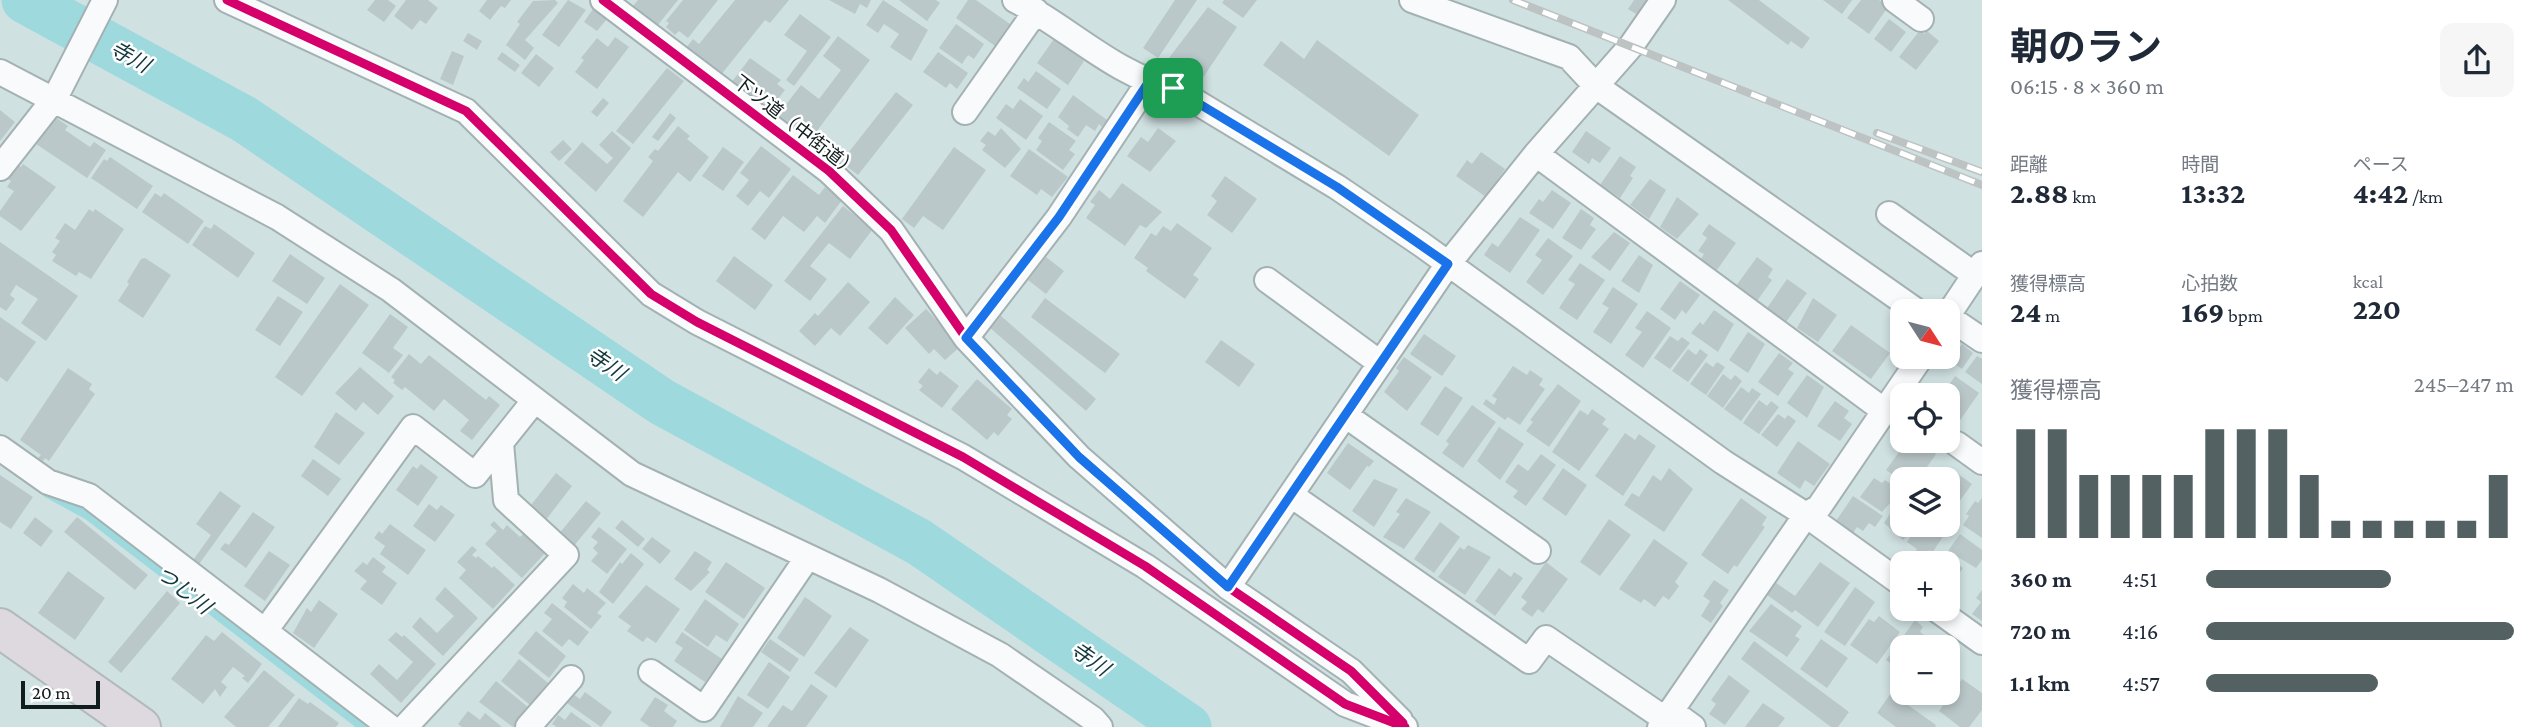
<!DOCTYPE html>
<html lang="ja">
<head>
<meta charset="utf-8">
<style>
  body { margin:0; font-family:"Crimson Pro","Noto Sans JP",serif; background:#f6f6f7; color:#1f2937; height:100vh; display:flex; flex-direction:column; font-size:26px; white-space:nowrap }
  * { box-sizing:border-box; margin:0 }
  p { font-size:23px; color:#747a83 }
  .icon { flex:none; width:38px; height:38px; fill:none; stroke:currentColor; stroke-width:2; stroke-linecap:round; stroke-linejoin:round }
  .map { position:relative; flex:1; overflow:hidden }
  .panel { display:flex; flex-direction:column; background:#fff; width:560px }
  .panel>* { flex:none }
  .needle { width:46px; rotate:126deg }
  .tools { position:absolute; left:1890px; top:299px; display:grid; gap:14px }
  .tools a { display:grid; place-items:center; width:70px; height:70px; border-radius:14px; background:#fff; box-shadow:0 4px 10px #0003; font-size:35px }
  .scale { position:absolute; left:21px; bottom:18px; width:79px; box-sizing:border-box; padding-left:7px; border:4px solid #111c1d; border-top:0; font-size:19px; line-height:24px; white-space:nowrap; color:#111c1d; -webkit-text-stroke:5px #fff; paint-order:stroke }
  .pin { position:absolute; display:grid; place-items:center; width:60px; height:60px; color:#fff; margin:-30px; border-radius:14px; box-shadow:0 4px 10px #0006 }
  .round { display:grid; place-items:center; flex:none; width:74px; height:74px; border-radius:14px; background:#f6f6f7 }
  .summary { display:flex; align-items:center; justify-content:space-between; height:119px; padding:0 28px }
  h1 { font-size:38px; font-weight:700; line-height:52px }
  .stats { display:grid; grid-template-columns:repeat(3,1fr); gap:10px; height:119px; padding:7px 28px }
  .stats div { display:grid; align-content:center }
  .stats b { font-size:30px; font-weight:700 }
  .stats small { font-size:19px; font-weight:400 }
  .stats p { font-size:19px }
  .chart { height:196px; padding:14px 28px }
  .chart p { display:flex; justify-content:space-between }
  .chart svg { width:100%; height:126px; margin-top:7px; stroke:#546162; stroke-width:6 }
  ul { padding:0 28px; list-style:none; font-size:23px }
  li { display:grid; grid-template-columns:112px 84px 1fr; align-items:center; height:52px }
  li i { height:18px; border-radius:9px; background:#546162 }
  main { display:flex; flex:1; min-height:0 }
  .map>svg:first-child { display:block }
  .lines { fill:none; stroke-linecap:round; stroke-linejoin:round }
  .stream { stroke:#9ed9de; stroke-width:8 }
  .river { stroke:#9ed9de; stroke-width:47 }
  .building { fill:#bbc8c9 }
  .street-casing { stroke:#a3b1b2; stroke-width:28 }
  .highway-casing { stroke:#b2babb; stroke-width:42 }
  .street { stroke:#f8fafb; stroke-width:24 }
  .highway { stroke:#ded8df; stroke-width:38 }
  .rail-casing { stroke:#bdc2c2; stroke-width:8 }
  .rail { stroke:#fff; stroke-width:5; stroke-dasharray:16; stroke-linecap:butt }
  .cycleway-casing { stroke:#fff; stroke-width:13 }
  .cycleway { stroke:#d6006c; stroke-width:9 }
  .route-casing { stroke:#fff; stroke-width:14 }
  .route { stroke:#1a73e8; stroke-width:9 }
  .labels { text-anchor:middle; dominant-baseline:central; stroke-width:5; stroke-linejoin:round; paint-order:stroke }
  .street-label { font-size:19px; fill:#111c1d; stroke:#fff }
  .water-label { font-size:21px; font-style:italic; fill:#12383b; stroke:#fff }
</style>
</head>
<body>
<main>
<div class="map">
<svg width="1982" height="727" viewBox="0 0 1982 727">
  <rect width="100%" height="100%" fill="#d0e1e2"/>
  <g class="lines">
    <path class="stream" d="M46,493l42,23 274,211"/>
    <path class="river" d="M25,0l219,119 418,283 257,140 269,185"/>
  </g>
  <path class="building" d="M375,0h13l8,6 -12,16 -17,-12z
    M406,0h22l10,8 -12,16 -6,-4 -8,10 -18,-14z
    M487,0h24l-6,8 -4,-2 -11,14 -11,-9z
    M555,0l3,3 -33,37 9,8 -9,12 -19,-15 14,-21 -3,-2 16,-21z
    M568,0l18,10 -27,37 -17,-12z
    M638,0h40l-21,26 -24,-20z
    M683,0h35l-30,38 -9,-7 -4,4 -9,-8 3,-4 -3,-2z
    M735,0h54l-19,23 -5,-3 -45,56 -34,-28 7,-9 6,5z
    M829,0h42l-4,8 -7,-4 -5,10z
    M883,0l45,30 -17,31 -21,-14 9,-13 -15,-10 -6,9 -12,-8z
    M899,0h37l4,3 -13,18z
    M968,0h8l34,24 -15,22 -39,-28z
    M1175,0h22l-39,58 -15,-10z
    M1224,0h33l-14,18 -21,-15z
    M1634,0h19l-12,17 -13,-8z
    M1728,0h31l51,38 -8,11 -11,-8 -3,4z
    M1823,0h29l-10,14z
    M1861,0h18l9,7 -19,27 -22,-16z
    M1208,7l29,20 -39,58 -33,-22z
    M593,9l14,10 -10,12 -13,-9z
    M800,14l31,23 -37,49 -8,-6 21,-29 -23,-16z
    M1889,19l17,13 -15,20 -17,-13z
    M956,24l28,20 -10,15 -6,-4 -6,9 -23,-16z
    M1920,30l4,4 3,-3 12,10 -23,29 -17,-13z
    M468,33l14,8 -5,9 -14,-9z
    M838,36l32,24 -59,79 -36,-20 26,-34 18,14 22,-29 -18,-14z
    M615,37l14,10 -32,42 -22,-17 9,-12 -3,-2 16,-20 11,9z
    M1054,39l30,22 -16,24 -31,-22z
    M1317,40l102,75 -30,41 -126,-91 18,-24 23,18z
    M452,51l12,5 -11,29 -13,-6z
    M502,52l18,13 -5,7 -18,-13z
    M938,52l30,21 -11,16 -7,-6 -4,5 -23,-16z
    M536,54l18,14 -15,19 -18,-14z
    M750,58l31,22 -4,4 8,6 -17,22 -37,-29z
    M667,68l17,13 -51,63 -17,-13z
    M1036,71l25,18 -14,20 -30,-21 7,-10 4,4z
    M896,92l17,13 -55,70 -17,-13z
    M1073,95l34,25 -5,7 -3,-3 -4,7 -9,-6 -8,12 -11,-8 2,-3 -11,-9z
    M603,98l6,5 -12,14 -6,-5z
    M1020,99l23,17 -17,24 -30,-22 10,-14 7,5z
    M0,110l15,12 -15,19z
    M670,113l6,5 -18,23 -6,-4z
    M55,117l13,9 -3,4 25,17 4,-5 12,8 -19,28 -51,-34z
    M1049,122l27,19 -7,9 6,4 -12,16 -27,-20 6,-9 -4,-3z
    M678,126l12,10 -3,3 22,18 -19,25 -12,-10 -35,45 -20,-16 30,-40 -5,-4 7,-8 3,2z
    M1001,128l20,21 -16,19 -23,-18 4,-5 -6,-4 8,-10 7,5z
    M1158,128l18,13 -26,31 -23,-16 14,-19 7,5z
    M612,131l19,17 -35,44 -32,-29 18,-21 25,22 6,-6 -14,-13z
    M1586,131l25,17 -11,15 -8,-5 -3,6 -17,-12z
    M563,140l9,9 -13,12 -9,-9z
    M761,146l30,23 -22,29 -9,-7 -12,15 -12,-10 13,-16 -9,-7z
    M723,147l21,15 -21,29 -21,-15z
    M954,147l32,23 -43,60 -20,-14 -9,12 -12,-9z
    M1029,149l39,28 -16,20 -11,-8 -4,6 -27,-19z
    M1481,152l24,17 -19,28 -30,-21 11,-16 5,4z
    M1620,156l16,11 -6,9 3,2 -13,20 -20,-13z
    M110,157l43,29 -16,23 -46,-31 13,-19 3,2z
    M16,163l5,4 2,-3 33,23 -35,44 -21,-15v-5l14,-20 -7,-4 4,-6 -4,-3z
    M793,175l26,20 6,-8 17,13 -17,23 -8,-7 -13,16 -21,-16 -18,24 -14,-11z
    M1225,176l32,23 -25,34 -25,-18 10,-14 -6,-5z
    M1650,179l16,11 -17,29 -19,-14z
    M1122,183l40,29 -16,16 -6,-3 -15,21 -39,-28 9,-13 -5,-3 9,-12 11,9z
    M1552,190l19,13 -18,26 -24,-16 10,-14 4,3z
    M155,193l6,4 3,-4 40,28 -16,23 -46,-32z
    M1677,197l22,17 -22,25 -17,-12z
    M843,206l30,23 -23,30 -21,-16 -19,23 17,13 -17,22 -26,-20z
    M89,209l4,3 2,-3 29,20 -33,50 -12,-7 -3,4 -24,-15 4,-6 -4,-3 8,-11 -5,-3 10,-15 10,7z
    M1581,209l13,9 -4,7 6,4 -15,21 -19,-12z
    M1520,217l20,13 -30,43 -26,-18 8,-12 6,4z
    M1177,223l35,25 -19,27 6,4 -14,20 -39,-28 2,-3 -14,-10 17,-25 5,3 7,-10 8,5z
    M214,224l41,29 -17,25 -46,-33 13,-19 6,3z
    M1709,224l27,19 -19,27 -16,-11 3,-5 -6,-3 9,-13 -5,-4z
    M1614,232l16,11 -20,28 -19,-14z
    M1548,238l25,18 -30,39 -17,-13 16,-22 -7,-5z
    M0,242l78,54 -32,45 -25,-18 17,-24 -22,-14 -6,10 5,4 -9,12 -6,-4z
    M290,254l35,24 -18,26 -35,-23z
    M1639,255l14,10 -14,28 -18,-12z
    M734,256l39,29 -18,25 -39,-29z
    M1046,257l18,14 -18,23 -18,-14z
    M1757,257l16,12 -5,8 4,3 -15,21 -21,-15z
    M145,258l26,17 -28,43 -25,-17 11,-17 -2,-2 14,-23z
    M1580,263l25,17 -28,40 -18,-12 16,-24 -7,-4z
    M1787,279l20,14 -21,29 -19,-14z
    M1680,281l20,14 -14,19 -4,-4 -7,10 -15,-11z
    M848,282l22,20 -30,34 -9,-8 -16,18 -16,-15 16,-18 3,3z
    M340,284l29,21 -67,91 -27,-19z
    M1613,287l25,17 -27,40 -18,-12 16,-24 -7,-4z
    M278,296l25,16 -23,34 -25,-16z
    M895,297l19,18 -27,30 -19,-17z
    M1045,298l75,56 -15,19 -74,-56z
    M1813,298l24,17 -19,27 -21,-14z
    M926,309l35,37 -16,14 -11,-11 -5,5 -24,-26z
    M1714,310l20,14 -16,28 -27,-19 9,-11 3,3z
    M1647,311l24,17 -28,40 -18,-13 17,-23 -7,-4z
    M390,314l18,13 -15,21 10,7 -14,18 -27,-20z
    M1000,315l96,84 -10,12 -97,-84z
    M0,317l36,25 -29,40 -7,-5z
    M1851,325l39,28 -19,26 -39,-28z
    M1748,332l17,12 -17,29 -19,-13z
    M1424,334l32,22 -14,20 -32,-22z
    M1670,336l8,5 4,-4 8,6 -20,26 -16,-11z
    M1221,340l34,24 -16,23 -34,-25z
    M1962,344l11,9 -11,16 -12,-8z
    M1688,349l8,6 4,-6 8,6 -20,27 -16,-11z
    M1779,353l14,10 -5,6 6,4 -16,23 -20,-14z
    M409,354l12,10 8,-9 57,45 3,-4 11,9 -28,35 -12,-9 9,-11 -25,-21 -10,12 -29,-24 -3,3 -9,-7 2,-3 -4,-3z
    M1977,356l5,3v25l-17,-12z
    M1404,357l28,20 -25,34 -23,-19 15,-21 -3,-3z
    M1706,362l7,5 4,-5 8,5 -19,28 -16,-11z
    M1513,366l14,9 3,-5 13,9 -4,6 6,4 -25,36 -12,-8 -3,3 -22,-16 3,-5 8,6 3,-6 -5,-3z
    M360,367l34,29 -16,19 -15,-13 -7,9 -21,-18z
    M68,368l24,16 -3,5 6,5 -46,67 -4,-3 -2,3 -5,-3 3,-3 -21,-15z
    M929,368l8,7 3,-4 19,15 -17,22 -23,-18 4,-4 -5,-4z
    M1723,374l8,6 4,-5 7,6 -19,27 -16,-12z
    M1807,375l17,12 -17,31 -20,-15z
    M1955,376l24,17 -25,36 -6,-5v-28h-7z
    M977,379l35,30 -5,6 5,4 -14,17 -4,-4 -7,8 -36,-31z
    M1558,384l23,17 -32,46 -23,-16 7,-9 -3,-2z
    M1445,386l18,12 -25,38 -18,-12z
    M1741,387l8,6 3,-5 9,6 -20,27 -17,-12z
    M1759,400l8,6 4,-5 8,6 -20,27 -16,-11z
    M1835,401l14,10 -5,7 8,6 -12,17 -23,-15z
    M1472,405l24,17 -33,46 -21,-15 7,-9 -3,-3z
    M1592,409l14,10 -4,5 7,5 -30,42 -27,-19 28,-42 8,5z
    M336,412l29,21 -26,32 -25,-18z
    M1778,414l7,5 3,-4 8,6 -19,26 -16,-12z
    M1499,427l25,17 -24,36 -23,-19z
    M1625,433l10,7 4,-6 17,12 -33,50 -28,-20z
    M1798,441l32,23 -16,22 -9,-6 -5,9 -23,-16z
    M1907,441h12l17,13 -18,26 -16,1 -16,-11z
    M1348,443l26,18 -5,6 -2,-1 -17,24 -23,-17z
    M1541,454l15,11 -30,41 -13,-9 5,-6 -13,-9 13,-18 10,7z
    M313,459l28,20 -13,17 -27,-20z
    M421,464l17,13 -20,29 -22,-16 17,-24 4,3z
    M1563,468l24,17 -21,31 -24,-17z
    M1669,468l24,21 -29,43 -40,-27 8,-12 7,4 14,-22 8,6z
    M1950,468l22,16 -24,33v-37h-6z
    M556,473l16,13 -27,35 -17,-12z
    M0,475l33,22 -22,32 -11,-7z
    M1874,478l8,5 3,-3 16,11 -19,21 -22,-15z
    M1374,479l24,10 -24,38 -22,-16z
    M220,491l21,15 -44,61 -6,-4 20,-28 -15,-11z
    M1902,495v30h12l-11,15 -19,-17z
    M1853,496l30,20 -8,11 -6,-4 -6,8 -6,-4 -4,6 -17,-12z
    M1406,498l25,14 -27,37 -21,-12 17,-23 -4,-2z
    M1741,498l26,19 -5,8 3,2 -28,40 -3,-2 -6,9 -27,-19z
    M1982,498v40l-19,-13 6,-9 -3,-2 9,-13 3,2z
    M586,501l15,12 -28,34 -15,-12z
    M429,504l8,6 4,-5 14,10 -20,27 -22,-16z
    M253,512l22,15 -29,41 -26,-19 5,-6 4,2z
    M35,517l18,14 -12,16 -18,-14z
    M77,517l71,58 -13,15 -71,-58z
    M1609,519l22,16 -31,41 -20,-14z
    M622,520l23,19 -7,8 -23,-19z
    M494,521l9,9 4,-5 13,12 3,-3 22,19 -23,25 -37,-34 12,-13 -7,-6z
    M1440,522l20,15 -26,36 -20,-14z
    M390,524l36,26 -18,25 -28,-21 5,-8 -11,-8 5,-7 3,3z
    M1919,525h23l6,4 -16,24 -3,-3 -9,14 -10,-6 7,-9 -10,-7z
    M599,527l28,22 -20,25 -16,-13 7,-8 -5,-5 5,-6 -7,-5z
    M1960,534l22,16v10l-6,8 -28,-17z
    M652,537l19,14 -11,13 -18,-15z
    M1654,539l34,24 -13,19 4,4 -10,14 -6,-4 -8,11 -11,-8 -3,4 -22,-14z
    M1468,545l23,12 -26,38 -27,-18 22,-30 4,3z
    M472,546l5,4 -5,5 4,3 2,-2 14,12 2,-2 21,19 -22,24 -34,-31 7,-8 -9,-8z
    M269,551l21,14 -25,36 -21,-15z
    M695,551l17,11 -5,8 3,2 -19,19 -17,-12z
    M631,553l13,11 -31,40 -14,-12 21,-30 2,2z
    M1945,555l18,13 -15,22v-26h-9z
    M373,557l13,10 -4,5 15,11 -15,22 -22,-16 7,-8 -13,-10 9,-9 4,3z
    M726,562l39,26 -21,31 -39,-27z
    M1546,562l22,17 -25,34 -5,-4 -6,8 -11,-8 6,-7 -6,-5z
    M1820,562l30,21 -32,44 -23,-17 -3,3 -29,-21 9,-12 23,16z
    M1499,568l12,9 3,-5 9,6 -28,38 -20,-15z
    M68,571l37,27 -30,42 -37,-27z
    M1714,580l15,10 -9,13 3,3 -12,17 -10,-7 9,-15 -7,-5z
    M573,584l11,9 3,-5 19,15 -9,10 5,3 -11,13 -27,-22 3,-5 -5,-4z
    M646,585l34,24 -24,34 -9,-6 -4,5 -16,-11 4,-5 -13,-9z
    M445,587l33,31 -35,38 -31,-29 8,-10 17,16 17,-17 -19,-17z
    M1855,587l20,15 -30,44 -21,-14z
    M1982,590v31l-10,-7 9,-12 -5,-4z
    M167,591l13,12 -59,70 -13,-11z
    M805,597l27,19 -28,41 -27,-19z
    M705,599l34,25 -12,18 -11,-7 -8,12 -24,-17z
    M319,600l19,14 -24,34 -21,-15 14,-25 4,4z
    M552,603l37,29 -11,14 -9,-7 -7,8 -20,-16 10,-12 -8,-6z
    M1771,604l31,22 -7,10 5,3 -13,18 -38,-26z
    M1879,616l21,16 -23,32 -27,-19 19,-26 5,3z
    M1915,620l8,7 -3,5 16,12 -3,4h-31v18l-3,-3 -3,4 -10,-7z
    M850,627l19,13 -33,48 -22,-15z
    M536,631l30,25 -17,22 -31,-25z
    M222,632l40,32 -14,19 -6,-5 3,-2 -12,-9 -12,15 6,5 -7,10 -5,-8 -12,15 -32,-25 35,-44 8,6z
    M396,632l6,5 2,-2 32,29 -35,39 -31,-29 9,-10 18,16 16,-18 -25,-22z
    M682,632l40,27 -17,23 -31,-21 9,-13 -8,-5z
    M770,639l29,20 -9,13 -29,-20z
    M1821,639l27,19 -21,30 -27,-19z
    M1754,641l95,71 -11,15h-7l-90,-68z
    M519,659l29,24 -18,22 -29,-24z
    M769,662l21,15 -22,32 -21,-14z
    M264,670l31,25 -27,32h-32l-12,-10z
    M1729,675l21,16 -25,34 -16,-11 7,-10 -5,-4z
    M1962,679l20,14v17l-13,17h-9l-21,-16z
    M496,681l33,27 -16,19 -34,-25z
    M811,684l17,12 -22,31h-39l16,-22 9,6z
    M585,692l27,20 -11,15 -34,-24 6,-9 7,5z
    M1891,693l45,32 -1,2h-39l-19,-14z
    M738,696l25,17 -10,14h-33z
    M655,697l13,8 -4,6 13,10 -4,6h-23l-10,-7z
    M299,698l9,6 2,-2 29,21 -3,4h-58z
    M1763,703l22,15 -7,9h-33z
    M468,711l12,9 5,-7 17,14h-40l-4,-3z
    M571,712l21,15h-35l-5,-3 6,-9 7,5z"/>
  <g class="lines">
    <defs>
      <path id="street" d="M227,0l239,111 185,183 46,28 266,135 182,109 200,138 60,23
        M603,0l226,171 62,59 75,108 113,119 149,130 123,84 49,49
        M1015,0c51,26 103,77 158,88l164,99 84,57 302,218 83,53 96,69
        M1412,0l157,57 27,29 322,226
        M1895,0l26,19
        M0,72l277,145 114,73 241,184 247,116 121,65 93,64 7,8
        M965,112l71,-101
        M1536,154l350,258
        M0,168l55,-70 50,-98
        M1889,214l86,61
        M1267,280l113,83
        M1948,315l34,-51
        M1948,317l34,23
        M966,338l93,-121 89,-134
        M1345,415l193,136
        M1957,444l25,18
        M0,448l48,34 41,14 301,231
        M1291,495l238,166 17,-23 119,81
        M1228,587l220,-323 88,-110 95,-108 32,-46
        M1936,609l46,33
        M265,631l148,-204 62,48 59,-74
        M651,672l53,37 103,-151
        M1671,711l22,16
        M405,727l161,-172 -60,-55 -5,-57
        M528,727l43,-49
        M1660,727l146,-212 13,-8 102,-150"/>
      <path id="highway" d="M0,628l141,99"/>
    </defs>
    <use href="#street" class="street-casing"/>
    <use href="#highway" class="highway-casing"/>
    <use href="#street" class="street"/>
    <use href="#highway" class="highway"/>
    <defs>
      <path id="rail" d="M1513,0l469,185
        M1877,133l105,39"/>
    </defs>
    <use href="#rail" class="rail-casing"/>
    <use href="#rail" class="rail"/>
    <defs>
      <path id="cycleway" d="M227,0l239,111 185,183 46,28 266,135 182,109 200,138 60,23
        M603,0l226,171 62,59 75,108 113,119 149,130 123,84 52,52"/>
    </defs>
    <use href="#cycleway" class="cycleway-casing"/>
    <use href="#cycleway" class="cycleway"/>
  </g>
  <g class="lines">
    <defs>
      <path id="route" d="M1148,83l25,5 164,99 111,77 -220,323 -149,-130 -113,-119 93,-121z"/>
    </defs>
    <use href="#route" class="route-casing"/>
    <use href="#route" class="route"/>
  </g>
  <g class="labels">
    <g class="street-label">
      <text transform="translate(796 126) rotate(38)">下ツ道（中街道）</text>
    </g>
    <g class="water-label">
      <text transform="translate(130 57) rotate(29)">寺川</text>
      <text transform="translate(606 364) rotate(34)">寺川</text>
      <text transform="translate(184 590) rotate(38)">つじ川</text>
      <text transform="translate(1090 659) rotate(35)">寺川</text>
    </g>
  </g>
</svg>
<div class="tools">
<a><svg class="needle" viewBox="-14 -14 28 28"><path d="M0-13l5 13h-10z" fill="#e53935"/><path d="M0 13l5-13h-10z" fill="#747a83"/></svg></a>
<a><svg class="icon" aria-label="locate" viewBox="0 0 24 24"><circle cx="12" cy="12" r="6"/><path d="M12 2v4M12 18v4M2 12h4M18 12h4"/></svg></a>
<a><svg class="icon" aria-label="layers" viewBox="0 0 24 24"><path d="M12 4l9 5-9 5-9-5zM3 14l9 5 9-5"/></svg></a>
<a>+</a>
<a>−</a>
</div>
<div class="scale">20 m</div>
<div class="pin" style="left:1173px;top:88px;background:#1e9e55"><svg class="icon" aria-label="arrive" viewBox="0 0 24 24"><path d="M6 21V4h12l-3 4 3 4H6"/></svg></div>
</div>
<section class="panel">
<div class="summary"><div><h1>朝のラン</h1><p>06:15 · 8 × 360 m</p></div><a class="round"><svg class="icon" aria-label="share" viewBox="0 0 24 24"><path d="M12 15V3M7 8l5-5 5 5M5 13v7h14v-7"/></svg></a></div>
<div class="stats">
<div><p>距離</p><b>2.88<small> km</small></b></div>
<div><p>時間</p><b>13:32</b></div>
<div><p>ペース</p><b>4:42<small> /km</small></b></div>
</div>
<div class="stats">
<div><p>獲得標高</p><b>24<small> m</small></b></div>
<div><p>心拍数</p><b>169<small> bpm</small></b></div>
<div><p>kcal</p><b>220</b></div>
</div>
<div class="chart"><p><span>獲得標高</span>245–247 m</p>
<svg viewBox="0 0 160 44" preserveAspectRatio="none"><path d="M5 44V6M15 44V6M25 44V22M35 44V22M45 44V22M55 44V22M65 44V6M75 44V6M85 44V6M95 44V22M105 44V38M115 44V38M125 44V38M135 44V38M145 44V38M155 44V22"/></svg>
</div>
<ul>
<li><b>360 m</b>4:51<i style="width:60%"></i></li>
<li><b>720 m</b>4:16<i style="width:100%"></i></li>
<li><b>1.1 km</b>4:57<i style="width:56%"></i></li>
</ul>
</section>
</main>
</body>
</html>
